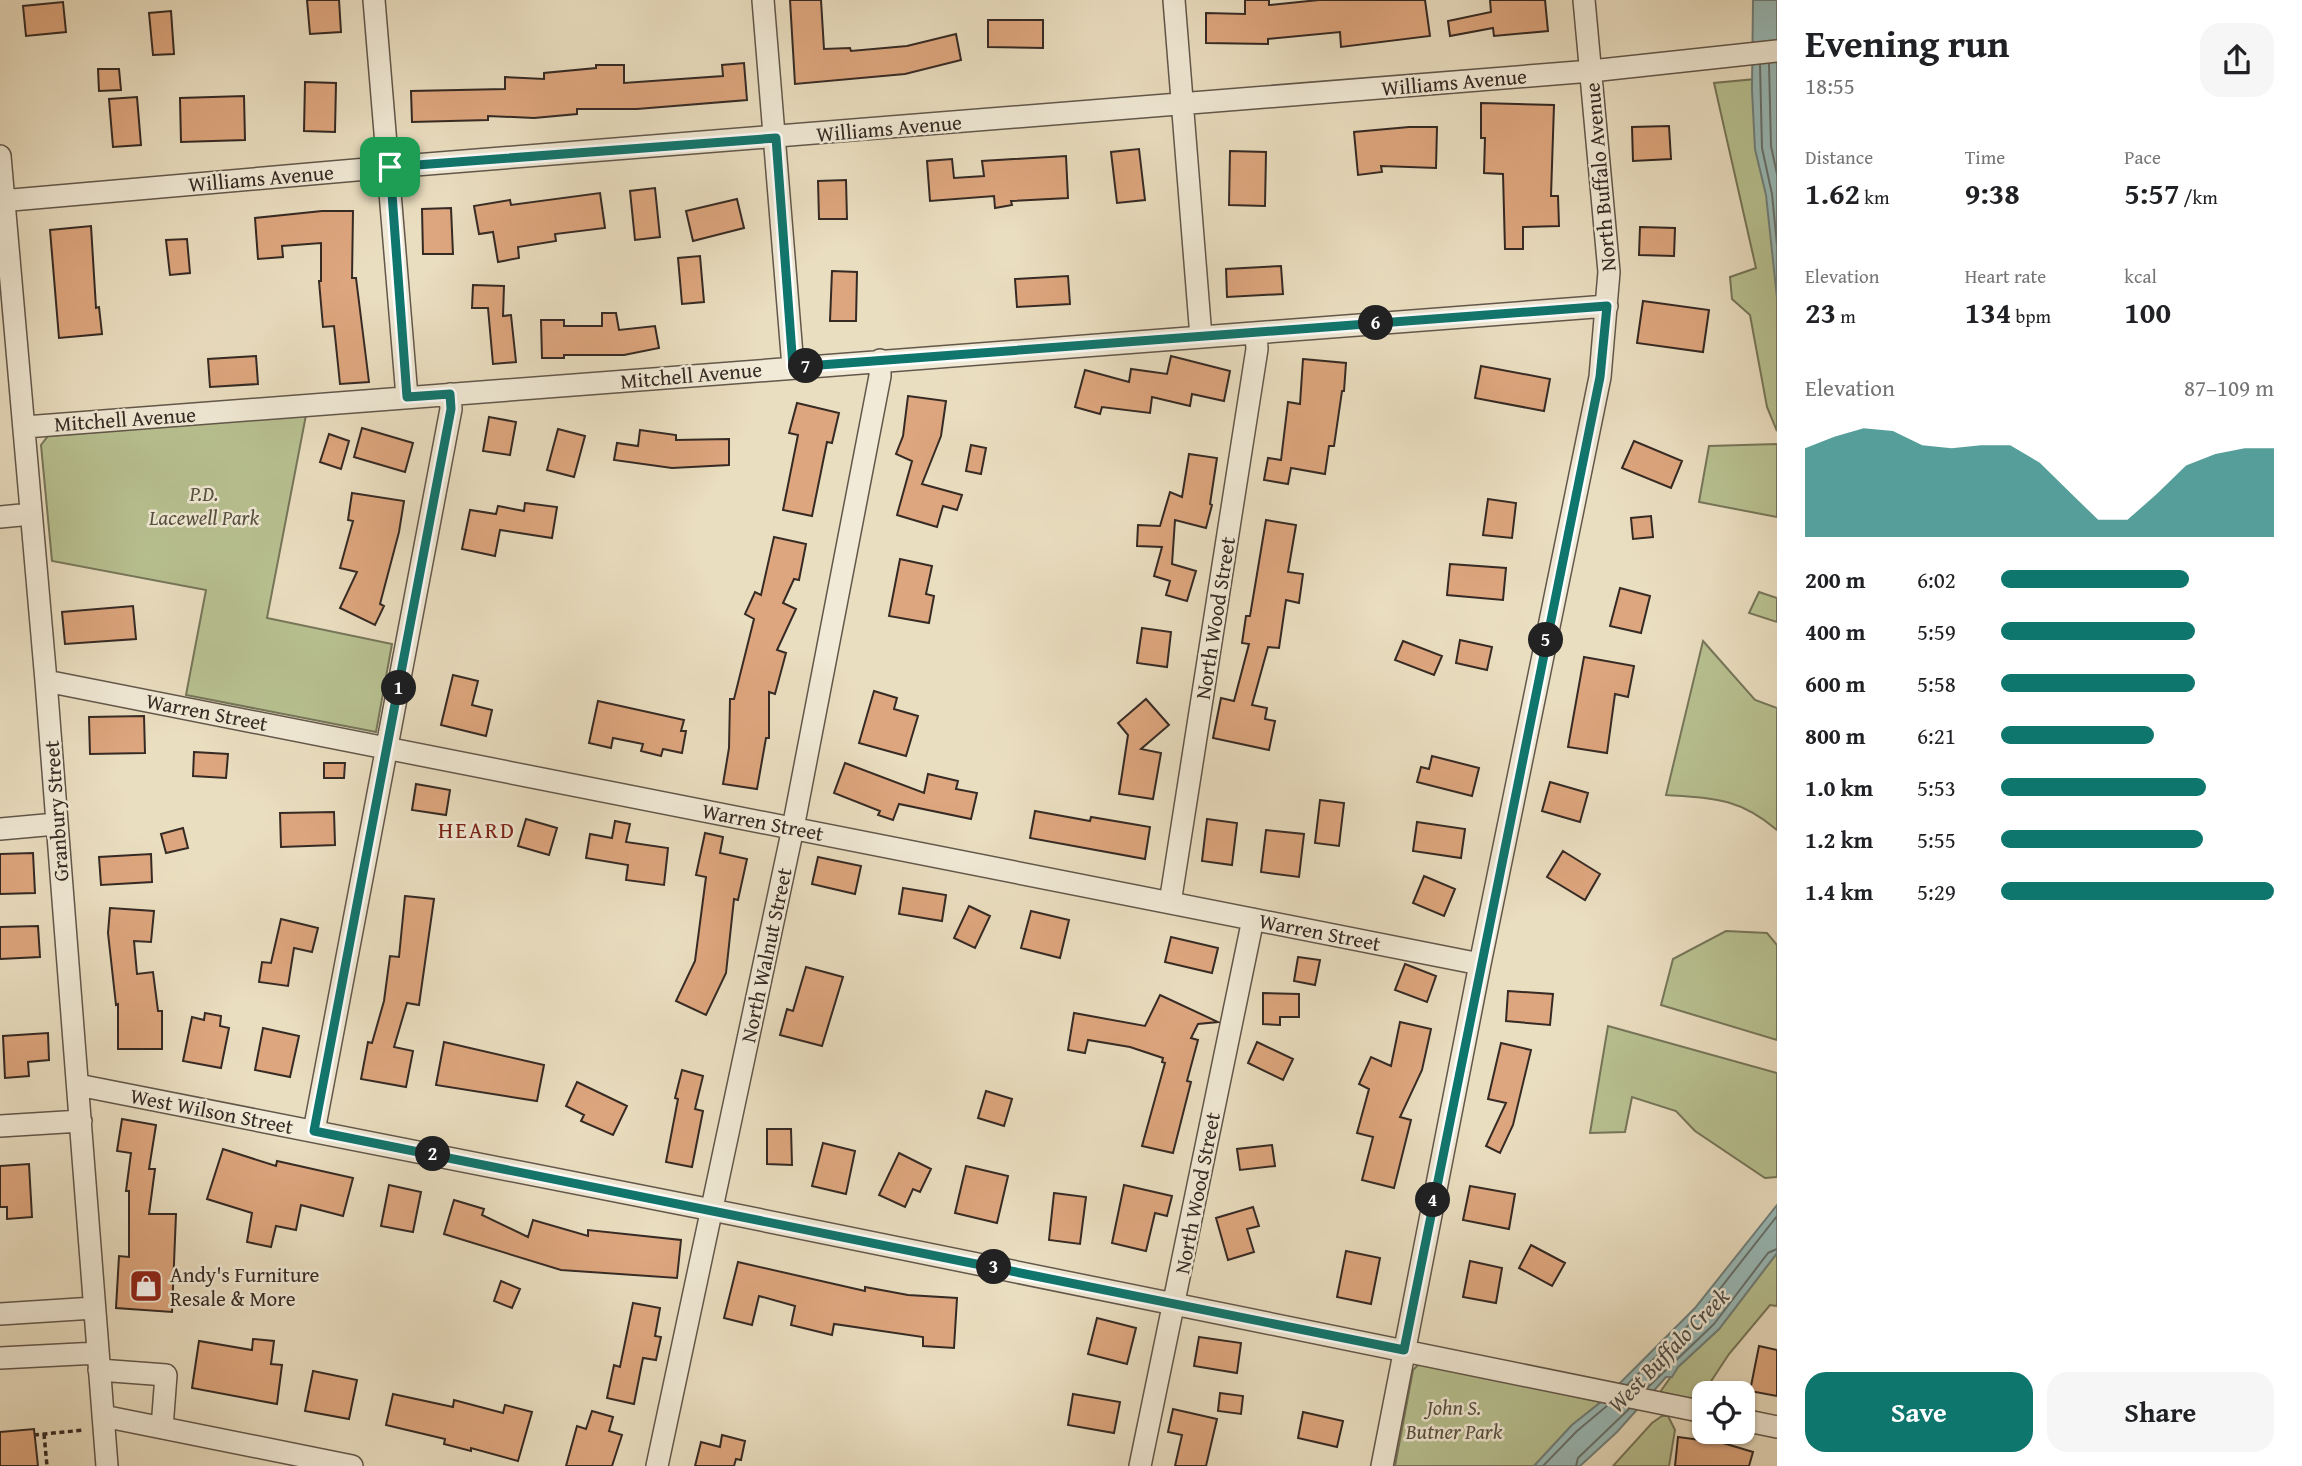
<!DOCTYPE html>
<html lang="en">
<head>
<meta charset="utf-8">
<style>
  body { margin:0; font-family:"Gentium Book Plus",serif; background:#f6f6f6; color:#202124; height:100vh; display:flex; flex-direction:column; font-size:26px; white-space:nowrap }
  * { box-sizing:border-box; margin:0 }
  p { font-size:23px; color:#757577 }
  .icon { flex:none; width:38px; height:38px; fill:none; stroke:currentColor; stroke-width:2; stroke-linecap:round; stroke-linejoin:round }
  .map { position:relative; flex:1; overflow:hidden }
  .side { display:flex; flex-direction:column; background:#fff; width:525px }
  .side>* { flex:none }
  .tools { position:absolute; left:1692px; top:1381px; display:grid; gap:14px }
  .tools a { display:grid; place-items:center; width:63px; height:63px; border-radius:14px; background:#fff; box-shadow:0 2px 5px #0004; font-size:35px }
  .pin { position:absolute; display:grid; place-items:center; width:60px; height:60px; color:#fff; margin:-30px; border-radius:14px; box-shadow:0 4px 10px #0006 }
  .km { position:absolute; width:35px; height:35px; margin:-18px; border-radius:50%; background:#222; color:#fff; font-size:19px; line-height:35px; text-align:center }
  .round { display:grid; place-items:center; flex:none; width:74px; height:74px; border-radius:21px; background:#f6f6f6 }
  .headline { display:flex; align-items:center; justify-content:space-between; height:119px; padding:0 28px }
  h1 { font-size:38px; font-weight:700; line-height:52px }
  .stats { display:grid; grid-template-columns:repeat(3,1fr); gap:10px; height:119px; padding:7px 28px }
  .stats div { display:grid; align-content:center }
  .stats b { font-size:30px; font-weight:700 }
  .stats small { font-size:19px; font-weight:400 }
  .stats p { font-size:19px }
  .chart { height:196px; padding:14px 28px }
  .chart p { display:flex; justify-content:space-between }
  .chart svg { width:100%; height:126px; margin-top:7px; fill:#0f766e; opacity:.7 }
  .action { display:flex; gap:14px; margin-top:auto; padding:14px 28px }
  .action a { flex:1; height:80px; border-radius:21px; background:#0f766e; color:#fff; font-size:28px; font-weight:700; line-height:80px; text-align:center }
  .action a+a { background:#f6f6f6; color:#202124 }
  ul { padding:0 28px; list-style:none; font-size:23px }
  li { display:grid; grid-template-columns:112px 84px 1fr; align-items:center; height:52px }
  li i { height:18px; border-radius:9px; background:#0f766e }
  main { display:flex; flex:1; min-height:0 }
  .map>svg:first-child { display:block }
  .green { fill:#b8c191; stroke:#76765a; stroke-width:2 }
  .water { fill:#99bbb9; stroke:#71817d; stroke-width:2 }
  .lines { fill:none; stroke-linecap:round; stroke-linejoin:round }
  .shore { stroke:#67726e; stroke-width:2 }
  .building { fill:#dea67e; stroke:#352a24; stroke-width:2 }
  .minor-casing { stroke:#62574b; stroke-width:24 }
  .path { stroke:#352a24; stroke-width:3.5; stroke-dasharray:5 3.5; stroke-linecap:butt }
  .minor { stroke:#f1ead6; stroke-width:21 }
  .route-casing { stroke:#fff; stroke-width:14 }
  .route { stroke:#0f766e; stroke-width:9 }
  .labels { text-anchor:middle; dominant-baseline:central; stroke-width:5; stroke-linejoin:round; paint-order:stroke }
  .street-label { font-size:21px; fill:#352a24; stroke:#f1ead6 }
  .park-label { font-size:21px; font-style:italic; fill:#56503f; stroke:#f1ead6 }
  .poi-label { font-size:21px; fill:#352a24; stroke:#f1ead6; text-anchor:start }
  .neighbourhood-label { font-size:23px; letter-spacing:2px; fill:#7a1f14; stroke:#f1ead6 }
  .water-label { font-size:23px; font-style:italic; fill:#4e4e49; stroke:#f1ead6 }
</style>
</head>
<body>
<main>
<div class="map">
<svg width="1777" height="1466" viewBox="0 0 1777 1466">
  <rect width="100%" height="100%" fill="#eadec0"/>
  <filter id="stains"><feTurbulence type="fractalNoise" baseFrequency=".00286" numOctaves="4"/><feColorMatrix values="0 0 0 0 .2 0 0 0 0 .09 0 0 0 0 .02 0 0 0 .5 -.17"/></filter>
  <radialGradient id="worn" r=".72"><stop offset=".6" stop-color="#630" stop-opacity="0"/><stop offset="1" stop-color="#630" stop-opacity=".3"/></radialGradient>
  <path class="green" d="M1777,77v354l-10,-24 -17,-92 -18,-16 -2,-22 26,-9 -42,-185z
    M306,415l-39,203 125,26 -16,88 -190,-37 20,-105 -154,-29 -11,-116 7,-9z
    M1777,444v73l-78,-15 10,-56z
    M1759,592l18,6v24l-28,-9z
    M1703,641l52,59 22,8v122c-38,-32 -63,-32 -111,-35z
    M1726,931l41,2 10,12v95l-116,-35 12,-46z
    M1608,1026l169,47v104l-12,1 -70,-47 -19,-20 -44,-14 -7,35 -35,1z
    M1777,1253v53l-7,-1 -41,49 -31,47 -38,-9 18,-25 41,-38z
    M1419,1364h5l177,38 -29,23 -38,41h-139l18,-96z
    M1662,1416h6l7,14 -6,36h-56l39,-43z"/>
  <path class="water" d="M1753,0h24v298l-11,-103 -11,-46 -3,-59z
    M1777,1205v48l-58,76 -41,38 -6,10h-6l-49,55 -37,34h-46l38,-41 29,-23 94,-94z"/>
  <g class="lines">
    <path class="shore" d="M1769,64l2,82 6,28
      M1760,65l2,83 10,46 5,51
      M1628,1384l73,-71 76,-97
      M1647,1388l67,-64 54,-71 9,-4
      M1543,1466l34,-35 31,-26
      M1576,1466l2,-8 51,-49"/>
  </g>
  <path class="building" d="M307,0h32l2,32 -31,2z
    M790,0h31l3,49 26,-1 1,3 56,-5 49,-12 5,26 -56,14 -110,10z
    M1245,0h24v5l50,-5h106l5,36 -89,11 -1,-15 -72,7v5l-62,-1v-30l39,1z
    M1490,0h55l3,31 -54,5 -1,-8 -43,8 -2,-15 43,-9z
    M63,2l3,30 -40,4 -3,-30z
    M171,11l3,43 -21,1 -4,-42z
    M988,20h55v28l-55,-1z
    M744,63l3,37 -110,9h-60v5l-43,4 -46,-2v4l-76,2 -1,-31 94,-2v-12l39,2v-6l52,-5v-3h28v18l99,-7 -1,-11z
    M98,69h21l2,21 -22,1z
    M305,82l31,1 -1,49 -31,-1z
    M244,96l1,44 -64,2 -1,-44z
    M137,97l4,48 -28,2 -4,-48z
    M1481,103l73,2 -3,91h7l1,30 -36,1v22h-18l-2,-75 -19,-1 1,-35h-4z
    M1669,126l2,33 -38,2 -1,-34z
    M1409,127h28l-1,41 -55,-2 1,6 -24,3 -4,-43z
    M1139,149l6,51 -28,3 -6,-51z
    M1230,151l36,1 -1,54 -36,-1z
    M1066,156l2,42 -57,3 1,4 -17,3 -1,-12 -64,5 -3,-40 25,-2 2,19 30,-2 -2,-15z
    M846,180l1,39h-28l-1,-38z
    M655,188l5,49 -25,3 -5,-49z
    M600,193l5,35 -50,6 1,7 -38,6 1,11 -21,4 -5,-30 -14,2 -5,-28 36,-6 1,5z
    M737,199l7,29 -51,13 -7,-30z
    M451,208l2,46h-30l-1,-45z
    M322,211h31l-1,67h4l13,104 -29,2 -6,-58 -11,1 -4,-46h2v-38l-39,3 1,11 -25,2 -3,-41z
    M91,226l5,82 3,-1 3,27 -43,4 -9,-108z
    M1640,227l35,1 -1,28 -35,-1z
    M187,239l3,34 -20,2 -4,-35z
    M700,256l4,46 -22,2 -4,-46z
    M1281,266l2,28 -56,3 -1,-28z
    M832,271l25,1 -1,49h-26z
    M1068,276l2,28 -53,3 -2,-28z
    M473,285l31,1 -1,30 8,-1 5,47 -23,2 -5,-56h-16z
    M1643,301l66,9 -6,42 -66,-9z
    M602,313h14l3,17 36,-4 4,22 -35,7h-60v3h-22l-1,-38h23v6h38z
    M256,356l2,28 -48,3 -2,-28z
    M1171,356l59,15 -6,30 -32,-7 -2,12 -38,-9 -2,16 -48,-6 -2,7 -25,-7 10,-37 44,12 2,-13 36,5z
    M1303,359l43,4 -2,28h-2l-8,55h-5l-4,28 -34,-6 -3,16 -24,-4 4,-22 13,2 7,-58 12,2z
    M1481,366l69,13 -6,32 -69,-13z
    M908,396l38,5 -5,35 -19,48 40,11 -5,15 -14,-4 -6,21 -40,-12 15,-54 -16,-7 7,-18z
    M797,403l42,10 -7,30 -5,-1 -15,74 -29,-6 15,-75 -9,-2z
    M489,417l27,5 -6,33 -27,-4z
    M362,428l51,15 -8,29 -51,-15z
    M558,429l27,7 -11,41 -27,-7z
    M640,430l36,5v5l53,-1v26l-57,3 -58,-8 3,-17 21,3z
    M329,434l20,7 -8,28 -21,-7z
    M1634,441l48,20 -11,27 -49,-20z
    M971,445l15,3 -5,26 -15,-3z
    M1189,454l28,4 -7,46 2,1 -6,23 -31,-8 -3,44 24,7 -9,30 -21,-6 4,-14 -16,-5 8,-29 -25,-1 1,-21 22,1 10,-34 12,5z
    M352,493l52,8 -5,31 -19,72 4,2 -9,19 -35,-17 17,-36 -17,-4 13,-47 -5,-1z
    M1488,499l28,4 -4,35 -29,-3z
    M525,503l32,4 -5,31 -52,-8 -5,26 -33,-7 8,-39 26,4 2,-8 26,5z
    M1651,516l2,21 -20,2 -2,-21z
    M1266,520l30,5 -8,47 15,2 -4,29 -13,-3 -7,48 -11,-1 -16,58 15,3 -2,11 10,2 -6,29 -56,-12 8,-40 13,3 15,-57 -7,-1 4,-27h4z
    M774,537l32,7 -7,36 -5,-1 -11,24 13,6 -19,41 9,3 -11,41 -6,-2v46h-3l-9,51 -34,-5 6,-36 1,-49h4l20,-80 -9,-5 10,-22 6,3z
    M900,559l32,7 -6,28 8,2 -5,27 -40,-7z
    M1450,564l56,4 -3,32 -56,-5z
    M1620,588l30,8 -9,37 -31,-7z
    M133,606l3,33 -71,5 -3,-32z
    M1142,628l29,4 -4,35 -30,-4z
    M1460,640l32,7 -5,23 -31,-7z
    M1403,641l39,15 -8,19 -39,-15z
    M1584,657l50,9 -6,31 -13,-3 -8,59 -39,-6z
    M453,675l25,6 -6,24 20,5 -6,26 -45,-11z
    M874,691l23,7 -3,11 24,7 -12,40 -47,-13z
    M1146,699l23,26 -28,24 20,4 -8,46 -34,-5 9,-59 -10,-12z
    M598,701l86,19 -3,11h5l-4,22 -19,-4 -2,7 -20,-5 2,-7 -30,-6 -2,10 -22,-5z
    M144,716l1,37 -55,1 -1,-37z
    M194,752l34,2 -2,24 -33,-2z
    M1432,756l47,12 -7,28 -55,-14 4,-15 8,2z
    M324,763h21l-1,15h-20z
    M845,763l79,30 4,-19 30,7 -2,8 21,4 -6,26 -72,-15 -6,16 -15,-5 2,-4 -46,-18z
    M1550,782l38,11 -8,29 -38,-11z
    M416,784l34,6 -4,25 -34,-5z
    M1320,800l24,3 -5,43 -24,-3z
    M1035,811l55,10 1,-4 59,10 -5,32 -115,-21z
    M334,812l1,33 -54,2 -1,-34z
    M526,819l31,9 -8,27 -31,-9z
    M1207,819l30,4 -5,42 -30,-4z
    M615,821l15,3 -4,18 42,6 -4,37 -38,-5 2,-15 -42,-7 4,-24 22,4z
    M1417,822l48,7 -4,29 -48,-7z
    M183,828l5,20 -22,5 -5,-19z
    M1266,830l38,4 -5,43 -38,-5z
    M705,833l18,4 -3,16 27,6 -9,41 -4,-1 -8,74 -20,42 -30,-14 19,-40 11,-84 -10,-2z
    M1563,851l37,23 -15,26 -38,-23z
    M33,853l2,40 -35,1v-40z
    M151,854l1,28 -51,3 -2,-28z
    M818,857l43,9 -6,28 -43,-10z
    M1424,876l31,13 -11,27 -31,-13z
    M903,888l43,7 -4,26 -43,-7z
    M405,896l29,3 -15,106 -12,-2 -13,44 19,4 -7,36 -45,-8 7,-37 4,1 12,-42 6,-45 9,1z
    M969,906l21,10 -15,32 -21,-10z
    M110,908l44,3 -3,31 -17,-1 3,33 16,-2 5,39h4v38h-44v-45l-2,1 -8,-72z
    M1031,911l38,9 -9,38 -39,-10z
    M281,919l37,9 -6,24 -18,-4 -6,38 -29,-4 3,-20 9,1z
    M38,926l2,31 -40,2v-32z
    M1171,937l47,11 -6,25 -47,-11z
    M1298,957l22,3 -5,25 -21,-4z
    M1405,964l31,12 -9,26 -32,-12z
    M806,967l37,10 -21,69 -42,-11 7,-26 6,2z
    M1508,991l45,3 -3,31 -44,-4z
    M1263,993l36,1v23h-19v8l-17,-1z
    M1160,995l58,27 -20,2 -7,14 7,2 -11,41 4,1 -18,71 -31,-7 23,-83 -3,-1 1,-4 -33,-11 -42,-7 -3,13 -17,-3 6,-37 71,13z
    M205,1013l16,3 -1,10 9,2 -8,40 -38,-7 9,-44 12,3z
    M1400,1022l31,7 -9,41 -22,47 11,3 -17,68 -32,-8 11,-43 -16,-4 12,-44 -10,-5 12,-27 20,9z
    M263,1028l36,8 -9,41 -35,-7z
    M48,1033l1,27 -21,2 1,14 -24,2 -2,-42z
    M444,1042l100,23 -7,36 -101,-16z
    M1257,1042l36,17 -10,21 -35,-17z
    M1501,1043l30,7 -18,75 -13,28 -14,-7 20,-43 -18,-4z
    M682,1070l21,6 -8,33 8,2 -11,56 -26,-5 12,-63 -3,-1z
    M577,1082l50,24 -14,29 -32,-14 3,-6 -18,-9z
    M986,1091l26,8 -8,27 -26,-8z
    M122,1119l34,6 -7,44h6l-6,45h27l-4,98 -56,-4 3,-52 10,1v-66h-3l5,-38 -14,-2z
    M767,1129h24l1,36 -25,-1z
    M823,1143l32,8 -9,43 -34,-8z
    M1272,1145l3,21 -35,4 -3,-21z
    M223,1149l53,17 1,-5 76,17 -10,38 -42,-11 -5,25 -20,-4 -5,21 -24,-5 5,-29 -45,-14z
    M899,1153l32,16 -11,23 -7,-3 -8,18 -26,-12z
    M29,1164l3,53 -25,2v-12h-7v-41z
    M966,1166l42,10 -11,47 -42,-10z
    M389,1185l32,7 -8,40 -32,-6z
    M1124,1185l48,11 -5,20 -12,-3 -9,38 -34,-8z
    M1470,1186l45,8 -6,35 -46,-9z
    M1054,1193l32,4 -6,47 -31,-4z
    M454,1200l30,9 -2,6 46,22 5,-17 55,16v-6l93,10 -4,38 -116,-8 -117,-36z
    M1253,1207l6,19 -12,3 7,23 -26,8 -12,-42z
    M1531,1245l34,18 -13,23 -33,-18z
    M1346,1251l34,7 -9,46 -34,-7z
    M1470,1261l32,7 -6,35 -33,-6z
    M738,1262l127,29v-4l43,8 49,3 -3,50 -31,-2v-9l-89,-13 -2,11 -41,-10 4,-19 -36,-10 -7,29 -28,-7z
    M501,1281l19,8 -8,19 -18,-7z
    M633,1303l27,5 -5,28 6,1 -5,23 -13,-2 -9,46 -27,-6 7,-33 6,2z
    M1097,1318l39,10 -9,36 -39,-10z
    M1199,1337l42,6 -4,30 -43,-7z
    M253,1339l21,2 -3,23 11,1 -5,39 -85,-16 7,-47 53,9z
    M1759,1346l18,4v46l-27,-5z
    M313,1371l44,9 -8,39 -44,-8z
    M1220,1393l23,3 -2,18 -23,-3z
    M393,1394l60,13 1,-7 49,13 2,-8 27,7 -14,49 -47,-13v3l-27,-7 1,-5 -59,-14z
    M1073,1394l47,8 -6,31 -46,-8z
    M1173,1409l44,10 -11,47h-31l7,-31 -14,-3z
    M592,1411l21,6 -4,14 13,4 -10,31h-46l11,-40 9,3z
    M1303,1412l40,9 -6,26 -39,-9z
    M34,1429l4,37h-38v-34z
    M722,1435l23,6 -4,19 -5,-1 -2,7h-39l6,-24 19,5z
    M1678,1437l45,6 30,9 -4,14h-74z"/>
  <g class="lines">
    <defs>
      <path id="minor" d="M374,0l33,397
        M763,0l30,367
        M1174,0l27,337
        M0,156l46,525 61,785
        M0,201l390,-34 1201,-96 186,-20
        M25,427l1582,-121
        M0,517l31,-3
        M46,681l1434,283
        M0,829l56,-5
        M1170,903l87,-554 -1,-16
        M78,1085l634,125 992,202
        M0,1126l81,-5
        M314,1131l137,-722 -1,-15
        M0,1314l94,-6
        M0,1358l98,-5
        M99,1370l67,5 -4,53
        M103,1416l249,50
        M1743,1420l34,7
        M657,1466l136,-638 87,-452v-16
        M1140,1466l113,-547
        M1382,1466l98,-502 120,-587 9,-105 -25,-272"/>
    </defs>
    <use href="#minor" class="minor-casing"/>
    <path class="path" d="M44,1434l3,32
      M34,1435l50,-5"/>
    <use href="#minor" class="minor"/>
  </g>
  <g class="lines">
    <defs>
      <path id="route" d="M776,138l17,229 814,-61 -7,71 -196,973 -1090,-219 137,-722 -1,-15 -43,3 -17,-230z"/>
    </defs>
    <use href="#route" class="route-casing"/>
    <use href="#route" class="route"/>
  </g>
  <defs>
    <symbol id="shop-square" viewBox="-11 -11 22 22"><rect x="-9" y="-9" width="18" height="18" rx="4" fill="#8f2418" stroke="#f1ead6"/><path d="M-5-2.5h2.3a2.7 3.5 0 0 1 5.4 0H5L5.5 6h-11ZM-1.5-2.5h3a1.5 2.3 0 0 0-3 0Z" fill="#fff"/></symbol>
  </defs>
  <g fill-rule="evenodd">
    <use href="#shop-square" x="127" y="1267" width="38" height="38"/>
  </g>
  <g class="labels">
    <g class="street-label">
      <text transform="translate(1454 82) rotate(-5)">Williams Avenue</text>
      <text transform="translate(889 128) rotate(-5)">Williams Avenue</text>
      <text transform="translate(1600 177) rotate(-95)">North Buffalo Avenue</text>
      <text transform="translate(261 178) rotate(-5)">Williams Avenue</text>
      <text transform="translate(691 375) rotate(-5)">Mitchell Avenue</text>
      <text transform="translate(125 419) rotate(-4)">Mitchell Avenue</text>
      <text transform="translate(1215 618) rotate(-81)">North Wood Street</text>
      <text transform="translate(207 712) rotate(11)">Warren Street</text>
      <text transform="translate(56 811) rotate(-94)">Granbury Street</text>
      <text transform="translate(763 822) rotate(11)">Warren Street</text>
      <text transform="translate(1320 932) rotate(11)">Warren Street</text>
      <text transform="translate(766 955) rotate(-78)">North Walnut Street</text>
      <text transform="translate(212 1111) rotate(11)">West Wilson Street</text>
      <text transform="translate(1197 1193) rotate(-79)">North Wood Street</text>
    </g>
    <g class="park-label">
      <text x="204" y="493">P.D.<tspan x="204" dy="24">Lacewell Park</tspan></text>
      <text x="1454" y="1407">John S.<tspan x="1454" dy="24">Butner Park</tspan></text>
    </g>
    <g class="poi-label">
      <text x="170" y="1274">Andy's Furniture<tspan x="170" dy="24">Resale &amp; More</tspan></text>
    </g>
    <g class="neighbourhood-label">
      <text x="477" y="829">HEARD</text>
    </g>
    <g class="water-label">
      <text transform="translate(1668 1350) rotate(-46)">West Buffalo Creek</text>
    </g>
  </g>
  <rect width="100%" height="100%" filter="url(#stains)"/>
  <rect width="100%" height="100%" fill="url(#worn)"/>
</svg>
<div class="tools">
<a><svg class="icon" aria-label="locate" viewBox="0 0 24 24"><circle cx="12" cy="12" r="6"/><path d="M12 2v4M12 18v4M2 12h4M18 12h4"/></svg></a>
</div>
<div class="pin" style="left:390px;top:167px;background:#1e9e55"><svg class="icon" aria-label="arrive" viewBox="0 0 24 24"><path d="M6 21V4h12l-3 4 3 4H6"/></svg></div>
<b class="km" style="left:399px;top:688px">1</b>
<b class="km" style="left:433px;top:1154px">2</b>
<b class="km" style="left:994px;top:1267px">3</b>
<b class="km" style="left:1433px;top:1200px">4</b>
<b class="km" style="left:1546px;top:640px">5</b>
<b class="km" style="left:1376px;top:323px">6</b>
<b class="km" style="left:806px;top:366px">7</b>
</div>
<section class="side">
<div class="headline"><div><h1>Evening run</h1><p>18:55</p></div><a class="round"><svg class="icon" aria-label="share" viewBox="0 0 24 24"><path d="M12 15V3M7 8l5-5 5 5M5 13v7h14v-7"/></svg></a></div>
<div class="stats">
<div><p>Distance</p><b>1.62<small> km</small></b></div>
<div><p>Time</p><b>9:38</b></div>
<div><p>Pace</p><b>5:57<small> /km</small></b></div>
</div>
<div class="stats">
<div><p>Elevation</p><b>23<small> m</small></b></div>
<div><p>Heart rate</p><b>134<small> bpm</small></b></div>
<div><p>kcal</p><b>100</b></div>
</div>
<div class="chart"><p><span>Elevation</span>87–109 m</p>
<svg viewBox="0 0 160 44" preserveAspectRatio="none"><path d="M0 44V13L10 9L20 6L30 7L40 12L50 13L60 12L70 12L80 18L90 28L100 38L110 38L120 29L130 19L140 15L150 13L160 13V44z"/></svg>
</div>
<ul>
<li><b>200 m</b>6:02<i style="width:69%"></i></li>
<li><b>400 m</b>5:59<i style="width:71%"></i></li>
<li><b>600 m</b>5:58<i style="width:71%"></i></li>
<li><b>800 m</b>6:21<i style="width:56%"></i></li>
<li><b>1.0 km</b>5:53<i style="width:75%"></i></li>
<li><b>1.2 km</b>5:55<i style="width:74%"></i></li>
<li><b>1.4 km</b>5:29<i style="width:100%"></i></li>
</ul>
<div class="action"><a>Save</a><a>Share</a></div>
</section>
</main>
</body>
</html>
